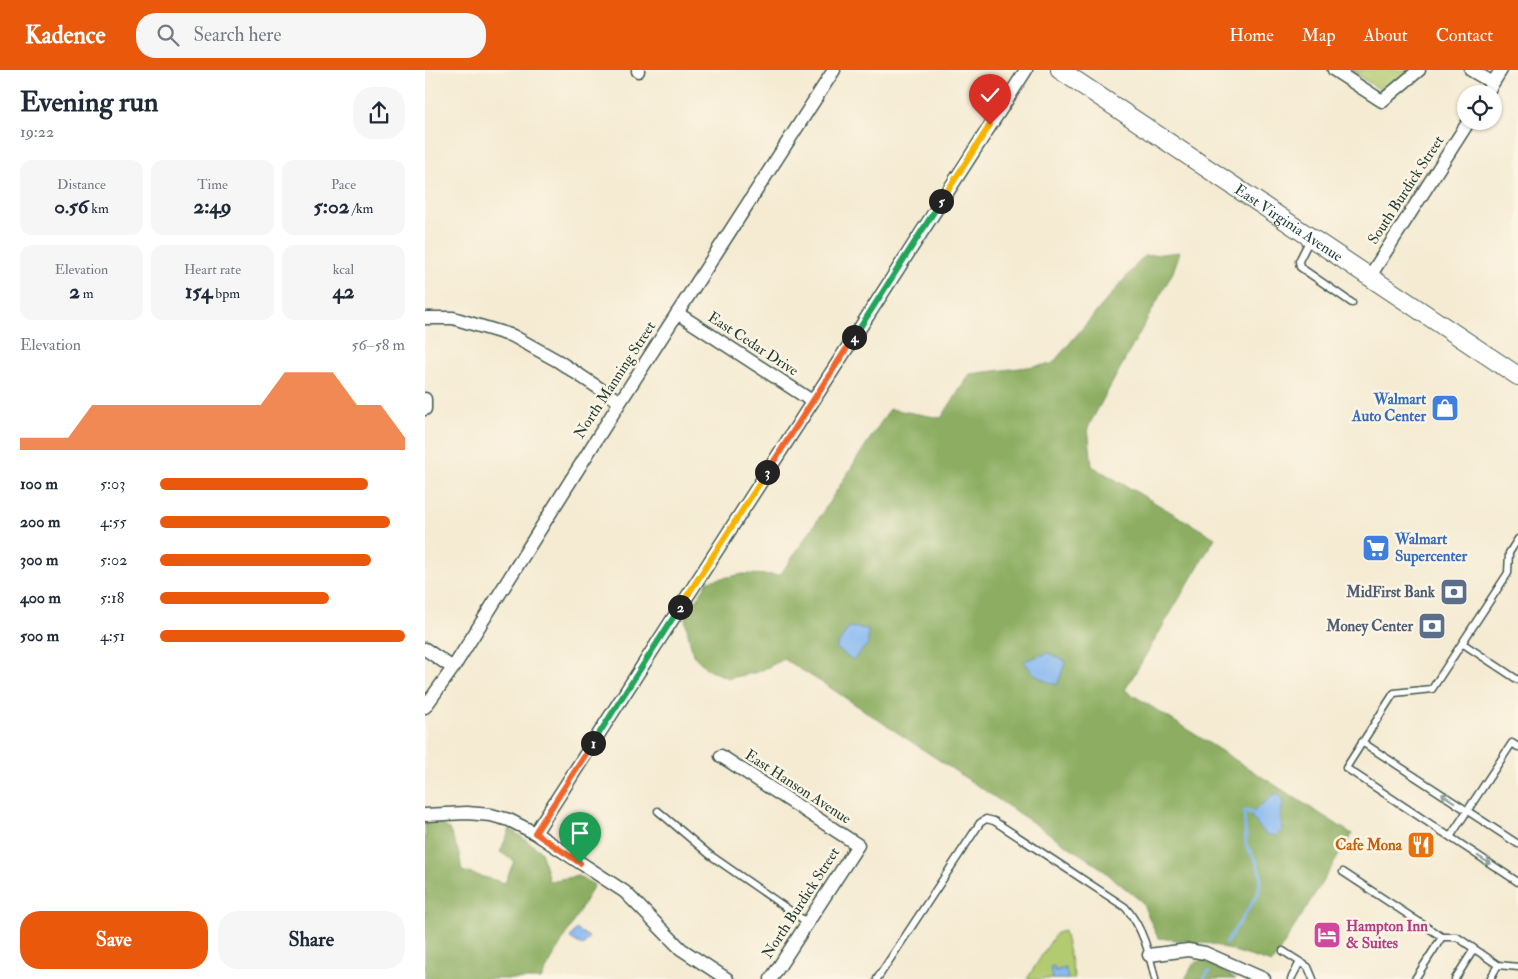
<!DOCTYPE html>
<html lang="en">
<head>
<meta charset="utf-8">
<style>
  body { margin:0; font-family:"IM FELL Double Pica",serif; background:#f6f6f7; color:#1f2937; height:100vh; display:flex; flex-direction:column; font-size:19px; white-space:nowrap }
  * { box-sizing:border-box; margin:0 }
  p { font-size:16px; color:#747a83 }
  .icon { flex:none; width:28px; height:28px; fill:none; stroke:currentColor; stroke-width:2; stroke-linecap:round; stroke-linejoin:round }
  .map { position:relative; flex:1; overflow:hidden }
  .details { display:flex; flex-direction:column; background:#fff; width:425px }
  .details>* { flex:none }
  .controls { position:absolute; left:1032px; top:15px; display:grid; gap:10px }
  .controls a { display:grid; place-items:center; width:45px; height:45px; border-radius:50%; background:#fff; box-shadow:0 1px 4px #0004; font-size:25px }
  .pin { position:absolute; display:grid; place-items:center; width:42px; height:42px; color:#fff; margin:-51px -21px; border-radius:50% 50% 50% 0; rotate:-45deg; box-shadow:0 0 5px #0007 }
  .pin .icon { rotate:45deg }
  .km { position:absolute; width:25px; height:25px; margin:-12px; border-radius:50%; background:#222; color:#fff; font-size:14px; line-height:25px; text-align:center }
  .round { display:grid; place-items:center; flex:none; width:52px; height:52px; border-radius:20px; background:#f6f6f7 }
  .summary { display:flex; align-items:center; justify-content:space-between; height:85px; padding:0 20px }
  h1 { font-size:28px; font-weight:800; line-height:38px }
  .metrics { display:grid; grid-template-columns:repeat(3,1fr); gap:8px; height:85px; padding:5px 20px }
  .metrics div { display:grid; align-content:center; border-radius:12px; background:#f6f6f7; text-align:center }
  .metrics b { font-size:21px; font-weight:800 }
  .metrics small { font-size:14px; font-weight:400 }
  .metrics p { font-size:14px }
  .chart { height:140px; padding:10px 20px }
  .chart p { display:flex; justify-content:space-between }
  .chart svg { width:100%; height:90px; margin-top:5px; fill:#ea580c; opacity:.7 }
  .cta { display:flex; gap:10px; margin-top:auto; padding:10px 20px }
  .cta a { flex:1; height:58px; border-radius:20px; background:#ea580c; color:#fff; font-size:20px; font-weight:800; line-height:58px; text-align:center }
  .cta a+a { background:#f6f6f7; color:#1f2937 }
  ul { padding:0 20px; list-style:none; font-size:16px }
  li { display:grid; grid-template-columns:80px 60px 1fr; align-items:center; height:38px }
  li i { height:12px; border-radius:6px; background:#ea580c }
  header { display:flex; align-items:center; gap:30px; box-sizing:border-box; height:70px; padding:0 25px; background:#ea580c; color:#fff }
  header strong { font-size:24px }
  nav { display:flex; gap:28px; margin-inline-start:auto; font-size:18px }
  .search { width:350px; height:45px; background:#f6f6f7; display:flex; align-items:center; gap:12px; box-sizing:border-box; padding:0 18px; border-radius:20px; color:#747a83; font-size:19px }
  main { display:flex; flex:1; min-height:0 }
  .map>svg:first-child { display:block }
  .green { fill:#b2ca6f; stroke:#688452 }
  .forest { fill:#8dae62; stroke:#56764b }
  .water { fill:#85b7f2; stroke:#527a93 }
  .lines { fill:none; stroke-linecap:round; stroke-linejoin:round }
  .stream { stroke:#85b7f2; stroke-width:3 }
  .lane-casing { stroke:#3f574c; stroke-width:9 }
  .street-casing { stroke:#3f574c; stroke-width:15 }
  .secondary-casing { stroke:#3f574c; stroke-width:20 }
  .lane { stroke:#fff; stroke-width:6 }
  .street { stroke:#fff; stroke-width:12 }
  .secondary { stroke:#fff; stroke-width:18 }
  .oneway { stroke:#8f9e9a }
  .split-1-casing { stroke:#fff; stroke-width:10 }
  .split-2-casing { stroke:#fff; stroke-width:10 }
  .split-3-casing { stroke:#fff; stroke-width:10 }
  .split-4-casing { stroke:#fff; stroke-width:10 }
  .split-5-casing { stroke:#fff; stroke-width:10 }
  .split-6-casing { stroke:#fff; stroke-width:10 }
  .split-1 { stroke:#f0652b; stroke-width:6 }
  .split-2 { stroke:#22a559; stroke-width:6 }
  .split-3 { stroke:#f5b400; stroke-width:6 }
  .split-4 { stroke:#f0652b; stroke-width:6 }
  .split-5 { stroke:#22a559; stroke-width:6 }
  .split-6 { stroke:#f5b400; stroke-width:6 }
  .labels { text-anchor:middle; dominant-baseline:central; stroke-width:5; stroke-linejoin:round; paint-order:stroke }
  .street-label { font-size:15px; fill:#1f3d34; stroke:#fcf5e5 }
  .shop-label { font-size:15px; font-weight:bold; fill:#366cbe; stroke:#fcf5e5; text-anchor:end }
  .service-label { font-size:15px; font-weight:bold; fill:#4e5e75; stroke:#fcf5e5; text-anchor:end }
  .food-label { font-size:15px; font-weight:bold; fill:#c56008; stroke:#fcf5e5; text-anchor:end }
  .hotel-label { font-size:15px; font-weight:bold; fill:#b23c85; stroke:#fcf5e5; text-anchor:start }
</style>
</head>
<body>
<header>
<strong>Kadence</strong>
<div class="search"><svg class="icon" aria-label="search" viewBox="0 0 24 24"><circle cx="10" cy="10" r="6"/><path d="M15 15l6 6"/></svg>Search here</div>
<nav><a>Home</a><a>Map</a><a>About</a><a>Contact</a></nav>
</header>
<main>
<section class="details">
<div class="summary"><div><h1>Evening run</h1><p>19:22</p></div><a class="round"><svg class="icon" aria-label="share" viewBox="0 0 24 24"><path d="M12 15V3M7 8l5-5 5 5M5 13v7h14v-7"/></svg></a></div>
<div class="metrics">
<div><p>Distance</p><b>0.56<small> km</small></b></div>
<div><p>Time</p><b>2:49</b></div>
<div><p>Pace</p><b>5:02<small> /km</small></b></div>
</div>
<div class="metrics">
<div><p>Elevation</p><b>2<small> m</small></b></div>
<div><p>Heart rate</p><b>154<small> bpm</small></b></div>
<div><p>kcal</p><b>42</b></div>
</div>
<div class="chart"><p><span>Elevation</span>56–58 m</p>
<svg viewBox="0 0 160 44" preserveAspectRatio="none"><path d="M0 44V38L10 38L20 38L30 22L40 22L50 22L60 22L70 22L80 22L90 22L100 22L110 6L120 6L130 6L140 22L150 22L160 38V44z"/></svg>
</div>
<ul>
<li><b>100 m</b>5:03<i style="width:85%"></i></li>
<li><b>200 m</b>4:55<i style="width:94%"></i></li>
<li><b>300 m</b>5:02<i style="width:86%"></i></li>
<li><b>400 m</b>5:18<i style="width:69%"></i></li>
<li><b>500 m</b>4:51<i style="width:100%"></i></li>
</ul>
<div class="cta"><a>Save</a><a>Share</a></div>
</section>
<div class="map">
<svg width="1093" height="909" viewBox="0 0 1093 909">
  <rect width="100%" height="100%" fill="#fcf5e5"/>
  <filter id="ink" filterUnits="userSpaceOnUse"><feTurbulence type="fractalNoise" baseFrequency=".02" numOctaves="2"/><feDisplacementMap in="SourceGraphic" scale="10" xChannelSelector="R" yChannelSelector="G"/><feConvolveMatrix kernelMatrix="1 2 1 2 8 2 1 2 1" color-interpolation-filters="sRGB"/></filter>
  <filter id="wash" filterUnits="userSpaceOnUse"><feTurbulence type="fractalNoise" baseFrequency=".0096" numOctaves="4" result="noise"/><feDisplacementMap in="SourceGraphic" scale="20" xChannelSelector="R" yChannelSelector="G"/><feGaussianBlur stdDeviation="1.12" result="paint"/><feColorMatrix in="noise" values="0 0 0 0 0 0 0 0 0 0 0 0 0 0 0 0 0 1.4 0 .05"/><feComposite in="paint" operator="in"/></filter>
  <g filter="url(#wash)">
    <rect width="100%" height="100%" fill="#f5ebd3"/>
    <path class="green" d="M924,0h61l-26,22z
      M639,861l11,48h-48l29,-46z"/>
    <path class="forest" d="M755,182l-7,20 -85,155 4,39 123,72 -90,152 227,144 -80,129 -60,-19 -54,-6 -16,-36 -44,-36 -269,-179 -45,-28 -26,13 -29,6 -21,-8 -15,-15 -8,-36 23,-38 35,-7 37,1c39,-54 72,-111 110,-166l51,9 29,-44 82,-10 92,-108z
      M12,752l12,7 10,24 3,18 43,12 9,-22 -14,-9 10,-23 31,22 8,30 29,-5 16,9 -53,94h-116v-155z
      M778,890l33,19h-51l9,-16z"/>
    <path class="water" d="M424,557l19,2v15l-15,16 -17,-12z
      M623,583l18,8 -9,24c-16,-5 -24,-10 -33,-24z
      M851,723l8,8 -4,15 2,14 -5,6 -11,-2 -14,-16v-5z
      M151,859l13,8 -6,9 -13,-8z
      M629,896l1,5 10,-3 3,11h-16l-2,-12z"/>
    <g class="lines">
      <path class="stream" d="M801,873l32,-49 3,-18 -5,-15 -10,-16 -2,-34 8,2
        M779,909l5,-8"/>
    </g>
  </g>
  <g filter="url(#ink)">
    <g class="lines">
      <defs>
        <path id="lane" d="M885,169l-11,22 1,6 52,36
          M1093,469l-9,14 -1,20 -76,116 -38,4 -48,75 172,114
          M1037,573l56,37
          M937,672l156,102
          M233,741l52,44 98,68
          M1025,767l62,-94 6,4
          M918,802l99,65h15l41,28 20,2
          M858,881l25,16 5,12
          M452,909l103,-156 6,-4 8,2 131,86c18,20 24,46 30,72
          M866,909l9,-17
          M990,909l27,-42
          M1030,909l19,-30
          M1065,909l8,-14"/>
        <path id="street" d="M909,0l48,31 37,-31
          M1046,0l22,13
          M213,1v-1
          M1061,24l15,-24
          M945,206l99,-155
          M252,243l135,88
          M0,248h28l60,18 45,25 62,41
          M0,329v10
          M0,579l28,19
          M0,637l28,-39 167,-266 214,-332
          M296,686l137,89 -87,134
          M0,745l42,-2 24,2 18,5 26,13 90,59 56,57 46,30
          M110,763l491,-763
          M724,885l39,-5 17,3 59,26"/>
        <g id="secondary">
          <path id="s1" d="M635,0l458,306"/>
        </g>
      </defs>
      <use href="#lane" class="lane-casing"/>
      <use href="#street" class="street-casing"/>
      <use href="#secondary" class="secondary-casing"/>
      <use href="#lane" class="lane"/>
      <use href="#street" class="street"/>
      <use href="#secondary" class="secondary"/>
    </g>
    <defs><path id="oneway-shaft" d="M-6 0H5M1.5-3L5.5 0L1.5 3" fill="none" stroke-width="1.6" stroke-linecap="round" stroke-linejoin="round" transform="scale(1.25)"/></defs>
    <g class="oneway">
      <use href="#oneway-shaft" transform="translate(1023 728) rotate(-147)"/>
      <use href="#oneway-shaft" transform="translate(1059 790) rotate(33)"/>
    </g>
  </g>
  <g class="lines" filter="url(#ink)">
    <defs>
      <path id="split-1" d="M155,793l-45,-30 58,-90"/>
      <path id="split-2" d="M168,673l87,-136"/>
      <path id="split-3" d="M255,537l87,-135"/>
      <path id="split-4" d="M342,402l87,-135"/>
      <path id="split-5" d="M429,267l87,-136"/>
      <path id="split-6" d="M516,131l49,-76"/>
    </defs>
    <use href="#split-1" class="split-1-casing"/>
    <use href="#split-2" class="split-2-casing"/>
    <use href="#split-3" class="split-3-casing"/>
    <use href="#split-4" class="split-4-casing"/>
    <use href="#split-5" class="split-5-casing"/>
    <use href="#split-6" class="split-6-casing"/>
    <use href="#split-1" class="split-1"/>
    <use href="#split-2" class="split-2"/>
    <use href="#split-3" class="split-3"/>
    <use href="#split-4" class="split-4"/>
    <use href="#split-5" class="split-5"/>
    <use href="#split-6" class="split-6"/>
  </g>
  <defs>
    <symbol id="shop-square" viewBox="-11 -11 22 22"><rect x="-9" y="-9" width="18" height="18" rx="4" fill="#3f7fe0" stroke="#fcf5e5"/><path d="M-5-2.5h2.3a2.7 3.5 0 0 1 5.4 0H5L5.5 6h-11ZM-1.5-2.5h3a1.5 2.3 0 0 0-3 0Z" fill="#fff"/></symbol>
    <symbol id="supermarket-square" viewBox="-11 -11 22 22"><rect x="-9" y="-9" width="18" height="18" rx="4" fill="#3f7fe0" stroke="#fcf5e5"/><path d="M-6-5.5h2.5l.6 2H6L4.5 2H-2.5L-4.4-4H-6ZM-1.5 3.2a1.3 1.3 0 1 0 .1 0ZM3 3.2a1.3 1.3 0 1 0 .1 0Z" fill="#fff"/></symbol>
    <symbol id="bank-square" viewBox="-11 -11 22 22"><rect x="-9" y="-9" width="18" height="18" rx="4" fill="#5c6f8a" stroke="#fcf5e5"/><path d="M-6-4H6V4H-6ZM0-2.3a2.3 2.3 0 1 0 0 4.6a2.3 2.3 0 1 0 0-4.6Z" fill="#fff"/></symbol>
    <symbol id="restaurant-square" viewBox="-11 -11 22 22"><rect x="-9" y="-9" width="18" height="18" rx="4" fill="#e8710a" stroke="#fcf5e5"/><path d="M-5-6h1v4h1v-4h1v4h1v-4h1v5L-1.5 .5V6h-2V.5L-5-1ZM5-6V6H3V1.5H1.5Q1.5-4 5-6Z" fill="#fff"/></symbol>
    <symbol id="hotel-square" viewBox="-11 -11 22 22"><rect x="-9" y="-9" width="18" height="18" rx="4" fill="#d1479c" stroke="#fcf5e5"/><path d="M-6-4.5h1.5V1H6V5H4.5V3h-9V5H-6ZM-4 0a1.8 1.8 0 1 1 3.6 0ZM.5 0V-2.5h3Q6-2.5 6 0Z" fill="#fff"/></symbol>
  </defs>
  <g fill-rule="evenodd">
    <use href="#shop-square" x="1004" y="322" width="32" height="32"/>
    <use href="#supermarket-square" x="935" y="462" width="32" height="32"/>
    <use href="#bank-square" x="1013" y="506" width="32" height="32"/>
    <use href="#bank-square" x="991" y="540" width="32" height="32"/>
    <use href="#restaurant-square" x="980" y="759" width="32" height="32"/>
    <use href="#hotel-square" x="886" y="849" width="32" height="32"/>
  </g>
  <g class="labels">
    <g class="street-label">
      <text transform="translate(981 120) rotate(-57)">South Burdick Street</text>
      <text stroke="none"><textPath href="#s1" startOffset="275">East Virginia Avenue</textPath></text>
      <text transform="translate(328 274) rotate(33)">East Cedar Drive</text>
      <text transform="translate(190 310) rotate(-57)">North Manning Street</text>
      <text transform="translate(373 717) rotate(33)">East Hanson Avenue</text>
      <text transform="translate(376 833) rotate(-57)">North Burdick Street</text>
    </g>
    <g class="shop-label">
      <text x="1001" y="329">Walmart<tspan x="1001" dy="17">Auto Center</tspan></text>
      <text x="970" y="469" text-anchor="start">Walmart<tspan x="970" dy="17">Supercenter</tspan></text>
    </g>
    <g class="service-label">
      <text x="1010" y="522">MidFirst Bank</text>
      <text x="988" y="556">Money Center</text>
    </g>
    <g class="food-label">
      <text x="977" y="775">Cafe Mona</text>
    </g>
    <g class="hotel-label">
      <text x="921" y="856">Hampton Inn<tspan x="921" dy="17">&amp; Suites</tspan></text>
    </g>
  </g>
</svg>
<div class="controls">
<a><svg class="icon" aria-label="locate" viewBox="0 0 24 24"><circle cx="12" cy="12" r="6"/><path d="M12 2v4M12 18v4M2 12h4M18 12h4"/></svg></a>
</div>
<div class="pin" style="left:155px;top:793px;background:#1e9e55"><svg class="icon" aria-label="arrive" viewBox="0 0 24 24"><path d="M6 21V4h12l-3 4 3 4H6"/></svg></div>
<div class="pin" style="left:565px;top:55px;background:#d93025"><svg class="icon" aria-label="check" viewBox="0 0 24 24"><path d="M5 12l5 5 9-10"/></svg></div>
<b class="km" style="left:168px;top:673px">1</b>
<b class="km" style="left:255px;top:537px">2</b>
<b class="km" style="left:342px;top:402px">3</b>
<b class="km" style="left:429px;top:267px">4</b>
<b class="km" style="left:516px;top:131px">5</b>
</div>
</main>
</body>
</html>
